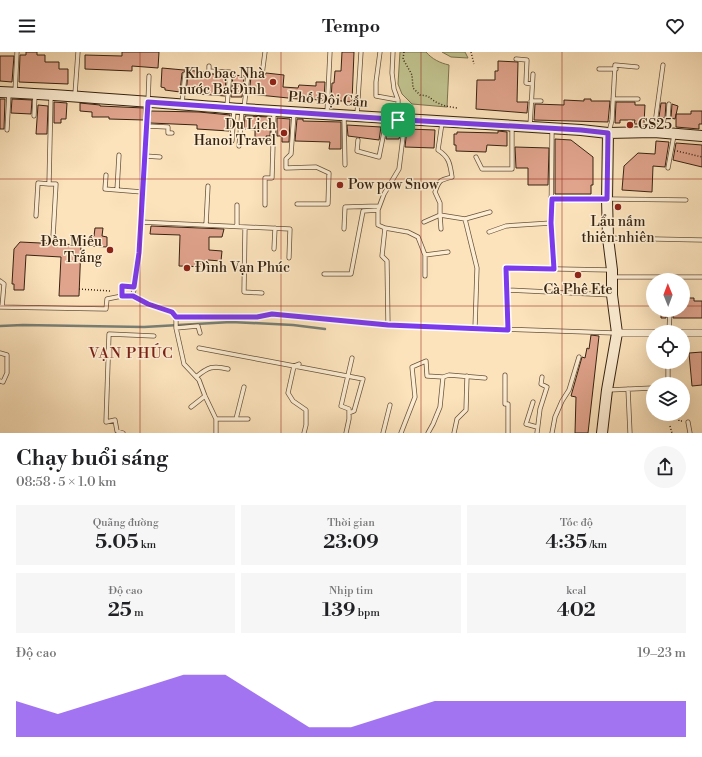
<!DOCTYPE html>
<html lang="vi">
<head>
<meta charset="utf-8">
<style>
  body { margin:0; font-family:"Libre Bodoni",serif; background:#f6f6f6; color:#202124; height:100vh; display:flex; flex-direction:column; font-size:15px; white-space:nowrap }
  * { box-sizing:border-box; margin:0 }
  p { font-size:13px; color:#757577 }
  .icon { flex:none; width:22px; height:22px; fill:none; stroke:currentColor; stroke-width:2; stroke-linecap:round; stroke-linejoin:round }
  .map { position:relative; height:381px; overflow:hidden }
  .drawer { display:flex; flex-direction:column; background:#fff; flex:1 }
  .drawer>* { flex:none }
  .needle { width:26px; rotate:359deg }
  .tools { position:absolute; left:646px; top:221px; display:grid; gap:8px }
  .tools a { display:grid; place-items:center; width:44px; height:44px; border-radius:50%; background:#fff; box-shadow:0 4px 16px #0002; font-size:20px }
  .pin { position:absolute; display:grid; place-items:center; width:34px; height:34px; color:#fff; margin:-17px; border-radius:8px; box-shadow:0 2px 6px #0006 }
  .round { display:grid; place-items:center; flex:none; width:42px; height:42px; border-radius:21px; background:#f6f6f6 }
  .summary { display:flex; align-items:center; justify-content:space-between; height:68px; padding:0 16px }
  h1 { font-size:22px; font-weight:600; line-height:30px }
  .figures { display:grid; grid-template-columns:repeat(3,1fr); gap:6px; height:68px; padding:4px 16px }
  .figures div { display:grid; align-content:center; border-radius:0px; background:#f6f6f6; text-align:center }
  .figures b { font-size:20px; font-weight:600 }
  .figures small { font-size:11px; font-weight:400 }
  .figures p { font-size:11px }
  .chart { height:112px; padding:8px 16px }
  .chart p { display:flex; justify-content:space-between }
  .chart svg { width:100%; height:72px; margin-top:4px; fill:#7c3aed; opacity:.7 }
  header { display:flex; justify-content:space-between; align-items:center; height:52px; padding:0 16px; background:#fff; font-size:18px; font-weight:600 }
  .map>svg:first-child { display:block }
  .green { fill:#c1c38f; stroke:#7c7350 }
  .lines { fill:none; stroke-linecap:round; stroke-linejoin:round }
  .stream { stroke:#777f76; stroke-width:2.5 }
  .building { fill:#e0a38c; stroke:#372311 }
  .lane-casing { stroke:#68533c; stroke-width:5 }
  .street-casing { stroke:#68533c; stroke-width:8 }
  .secondary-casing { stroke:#372311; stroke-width:12 }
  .path { stroke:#372311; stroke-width:1.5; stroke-dasharray:1 2; stroke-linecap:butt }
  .lane { stroke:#fdedd3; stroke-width:3.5 }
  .street { stroke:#fdedd3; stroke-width:7 }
  .secondary { stroke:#fdedd3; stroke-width:10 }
  .route-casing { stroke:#fff; stroke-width:8 }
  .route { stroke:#7c3aed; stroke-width:5 }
  .grid { fill:none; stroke:#8f2418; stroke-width:1; stroke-opacity:0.55 }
  .poi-dot { fill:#8f2418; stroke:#fdedd3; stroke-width:1.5 }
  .labels { text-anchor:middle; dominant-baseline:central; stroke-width:3; stroke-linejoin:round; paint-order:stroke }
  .poi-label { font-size:14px; fill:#372311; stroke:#fdedd3; text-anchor:end }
  .street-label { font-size:14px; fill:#372311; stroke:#fdedd3 }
  .neighbourhood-label { font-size:15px; letter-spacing:1px; fill:#7a1f14; stroke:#fdedd3 }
</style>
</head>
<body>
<header><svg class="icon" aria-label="menu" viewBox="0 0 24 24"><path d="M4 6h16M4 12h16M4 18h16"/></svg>Tempo<svg class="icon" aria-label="heart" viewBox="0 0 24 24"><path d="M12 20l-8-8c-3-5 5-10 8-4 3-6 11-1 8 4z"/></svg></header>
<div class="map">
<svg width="702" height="381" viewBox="0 0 702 381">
  <rect width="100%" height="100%" fill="#fce3bc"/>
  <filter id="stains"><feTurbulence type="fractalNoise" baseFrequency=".005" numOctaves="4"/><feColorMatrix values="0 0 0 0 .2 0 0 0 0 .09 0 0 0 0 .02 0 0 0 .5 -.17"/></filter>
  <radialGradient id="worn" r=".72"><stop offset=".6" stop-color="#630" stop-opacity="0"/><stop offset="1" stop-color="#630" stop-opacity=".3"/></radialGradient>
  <path class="green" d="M400,0h26c6,7 14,11 23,13l-2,42 -35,-3 -10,-10 -4,-10z
    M442,0h23l3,6 -17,-1z"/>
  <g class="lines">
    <path class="stream" d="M0,274l23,-1 121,2 87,-5 62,3 32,4"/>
  </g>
  <path class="building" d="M26,0h11v3h8v7h14v7h9v15l-49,-2 1,-27h6z
    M122,0h37l-1,16 -26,-2v5l-47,-2v-14l37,1z
    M342,0h12l-2,50 -21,-2 1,-17h2l1,-12h6z
    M0,4h14l-2,26 -12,-1z
    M498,9l20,1 -1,40h11l-1,11 -51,-4 1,-29h18v-9h3z
    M162,16l44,4 3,2 17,1 -1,21 -39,-3 2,-19 -2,-3 -4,2 -2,19 -15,-2v-2l-4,-1z
    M266,21l18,2 -1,12 15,1 1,-3 17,1v-4h9l-1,18 -26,-1 -49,-5 2,-17 12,1z
    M233,23l11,1 -2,21h-11z
    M0,47h5l-1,30h-4z
    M12,47l20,1 -1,14 -20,-1z
    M584,47h7v2h19l-2,21 -74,-2 1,-16 29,1v-5l20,1z
    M54,50l13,1 -1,16h-5v4h-7z
    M616,50h19v3h10l-1,19h-10l1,-4h-15v3h-5z
    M80,51l20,2v1l44,2v12l-35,-1v-2h-17v-5l-12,-1z
    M661,51h5l-1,15 -6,-1z
    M672,52l6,2 -3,13 -4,-1z
    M38,53l10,1 -1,28h-11z
    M151,59l48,1 31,3 -1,16 -32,-2v-4l-47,-2z
    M691,59h11v13h-3v5l-23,-2v-13h15z
    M245,64l26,1 -1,19h-4v3l-11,-1v-8l-11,-1z
    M277,66l13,1 -1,23h-7v-6h-5z
    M297,67h6v2l38,1v27h-12l1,-7 -35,-1z
    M347,73l34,2 -2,13 -31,-4z
    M387,77l14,1 -2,9h-13z
    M407,77l28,1 -1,18 -29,-1z
    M498,79l9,1v14l-20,-1 -1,7 -30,-1v-6h-2v-11h3v-2l41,1z
    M555,87l16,1 22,17v28h-2v9h-36z
    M656,89l13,1 -4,25 -12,-1 -1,26 -30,-2 2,-24 14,-13 17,1z
    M676,91l26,2v22l-29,-7z
    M515,95l34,1 -1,37h-20v-17h-12z
    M151,174l73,3 -2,8h-13v13l13,1 -1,10 -13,-1v7l-29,-1 1,-31 -30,-1z
    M95,176h8l-1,8 5,1v10l-19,-1 1,-10h5z
    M20,190l61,3 -2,51h-20l2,-39 -35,-2 -2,35h-10v-6h-2l2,-35z
    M686,246h8v3h8v17h-29v-8h10v-11h3z
    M661,258h6l-1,8h-5z
    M591,283l8,1 -11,97h-13l1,-36 -5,-1 11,-39 3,1 2,-10 2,1z
    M702,300v33l-10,1 -3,-33z"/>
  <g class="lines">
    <defs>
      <path id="lane" d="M380,0l-4,30v14l22,4
        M393,0l-1,21 2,16 4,11v18
        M516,7l11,1 -1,23 6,1
        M209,14v5l21,1 -3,34
        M599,17h17
        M149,24l-1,26 -9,151 -6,43 15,8 23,8 5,5
        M15,40l2,-40
        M75,42l3,-42
        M51,43l-2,89h7l-3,53
        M613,47h25
        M531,49h10
        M182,51l3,-29
        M244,56l4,-34 14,1 3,-23
        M294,61l-3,41 -5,5v9l30,-1 13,6 -1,31h-31
        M327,61l3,-61
        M357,63l4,-63
        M34,64l1,-21
        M344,64l1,49
        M147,74l21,1v6h4
        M530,74l3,-52
        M7,78l2,-37
        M552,78l-1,93 3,46
        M654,79l9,-66
        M609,80l3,-12 3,-55 22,2
        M667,80l2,-28
        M358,88l-1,11 22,6 5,-25v-13
        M232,89l2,-32
        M239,94l3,-36
        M145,104l15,1
        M476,105l6,12h30v-42
        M668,116l6,-33
        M106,123l-1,14 37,3
        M117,138l2,-35
        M608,147l78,1
        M265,153v-27h7l2,-66
        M378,158v15l7,3
        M36,164l2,-33 11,1
        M465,167l12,49 -2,60
        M140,170l150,7 -1,29
        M424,170l16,-7v-12l-5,-11c4,-12 5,-12 17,-15 -2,-14 -3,-20 -14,-27l4,-27
        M206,173l2,-39
        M237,174v-21
        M245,175l-1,65 18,1
        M344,177l1,-22 34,-1
        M441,177l-1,-14 25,4 25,-7
        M489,180l17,-6 45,-3
        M609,186l93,2
        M274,197l1,-21
        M425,203l23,-3
        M324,222h27l12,-63 15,-1 6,-16 15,-25 6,-48
        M613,225h89
        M0,229l4,3 -2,23
        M507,238l105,5
        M122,244v-10l12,1
        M0,255l106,2 1,-10 15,-3h11
        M176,265h81l15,-3 116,11 227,8
        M176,265v11l8,36 15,16 6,16 11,23v14
        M388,273l-1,-64 -5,-5 3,-28 23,4 10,5 7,18v21
        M176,276l22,-2 2,7
        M508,278l-2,-62 105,2
        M669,280l1,-22
        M199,296l164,31 -9,32 -5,2
        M0,301l7,2v18l-4,9 -3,-1
        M299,312l-5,2 -6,27 5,8 13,9v15l-2,8
        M505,323v29h3v29
        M196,325c12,-10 17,-12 32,-8
        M664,332l4,-5v-17
        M628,337l2,44
        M608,338l45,-2
        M533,350l-7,22 11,3
        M191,355l14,-11
        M216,367h32
        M236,367l8,-32
        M688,370l2,11
        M123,381l-6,-2 -2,-11 -9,2 3,-88 45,2
        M346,381l3,-14v-10l-8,-3 11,-48
        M383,381l7,-28
        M401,381l14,-36 -3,-30 14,-6 1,15 16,1 6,-2 36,3
        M428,381l5,-9 7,-17 3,-30
        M454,381l3,-14 9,-9 1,-34
        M537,381l3,-24 7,-22 -6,-3 1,-7
        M552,381l3,-16 7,-16 7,-11 10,-33"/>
      <path id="street" d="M552,147h55
        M617,281h36
        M683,281h19"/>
      <path id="secondary" d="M0,40c81,4 161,11 242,17 113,7 226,14 339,21l27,3 46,-1 48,4
        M602,381l5,-43 10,-57 -5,-38v-25l-4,-32 -1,-39 1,-66"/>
    </defs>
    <use href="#lane" class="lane-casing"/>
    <use href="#street" class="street-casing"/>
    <use href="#secondary" class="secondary-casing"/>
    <path class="path" d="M404,0l-1,7 4,7 5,9 1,13 7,7c12,1 9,4 18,8 6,3 12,4 19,5
      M471,0l3,12
      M677,99l25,6
      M79,237l31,2
      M678,362l1,7h3
      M670,374l2,7"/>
    <use href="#lane" class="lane"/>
    <use href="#street" class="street"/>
    <use href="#secondary" class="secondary"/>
  </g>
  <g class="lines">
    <defs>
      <path id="route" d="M148,50l257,18 176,10 27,3 -1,66h-55l-1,24 3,46 -48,-1 2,62 -120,-5 -116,-11 -15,3h-81l-4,-5 -24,-8 -15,-8h-11v-10l12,1 5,-34z"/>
    </defs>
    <use href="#route" class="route-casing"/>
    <use href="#route" class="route"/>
  </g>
  <path class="grid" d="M140,0v381M281,0v381M421,0v381M562,0v381M0,127h702M0,254h653M683,254h19"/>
  <g class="poi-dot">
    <circle cx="273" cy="30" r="4"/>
    <circle cx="630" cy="73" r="4"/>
    <circle cx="284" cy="81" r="4"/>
    <circle cx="340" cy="133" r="4"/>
    <circle cx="618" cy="155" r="4"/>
    <circle cx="110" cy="198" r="4"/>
    <circle cx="187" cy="216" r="4"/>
    <circle cx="578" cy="223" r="4"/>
  </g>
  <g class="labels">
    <g class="poi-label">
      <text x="265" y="22">Kho bạc Nhà<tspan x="265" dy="16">nước Ba Đình</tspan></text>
      <text x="276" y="73">Du Lịch<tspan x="276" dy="16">Hanoi Travel</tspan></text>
      <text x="638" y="73" text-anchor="start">GS25</text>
      <text x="348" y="133" text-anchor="start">Pow pow Snow</text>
      <text x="618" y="170" text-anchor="middle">Lẩu nấm<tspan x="618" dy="16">thiên nhiên</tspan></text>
      <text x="102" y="190">Đền Miếu<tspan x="102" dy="16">Trắng</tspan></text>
      <text x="195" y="216" text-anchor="start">Đình Vạn Phúc</text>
      <text x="578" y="238" text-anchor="middle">Cà Phê Ete</text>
    </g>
    <g class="street-label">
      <text transform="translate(328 48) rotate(4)">Phố Đội Cấn</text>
    </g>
    <g class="neighbourhood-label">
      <text x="131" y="301">VẠN PHÚC</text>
    </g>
  </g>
  <rect width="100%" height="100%" filter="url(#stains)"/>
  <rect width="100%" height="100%" fill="url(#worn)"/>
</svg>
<div class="tools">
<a><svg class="needle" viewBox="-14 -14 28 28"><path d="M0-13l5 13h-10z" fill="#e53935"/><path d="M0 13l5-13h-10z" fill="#757577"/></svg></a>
<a><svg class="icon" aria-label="locate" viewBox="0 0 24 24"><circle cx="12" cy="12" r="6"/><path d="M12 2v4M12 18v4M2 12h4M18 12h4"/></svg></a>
<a><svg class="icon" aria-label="layers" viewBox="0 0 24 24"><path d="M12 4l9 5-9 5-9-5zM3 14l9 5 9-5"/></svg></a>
</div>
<div class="pin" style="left:398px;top:68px;background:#1e9e55"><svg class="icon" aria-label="arrive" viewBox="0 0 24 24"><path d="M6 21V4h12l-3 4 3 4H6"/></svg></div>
</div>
<section class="drawer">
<div class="summary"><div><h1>Chạy buổi sáng</h1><p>08:58 · 5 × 1.0 km</p></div><a class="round"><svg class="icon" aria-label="share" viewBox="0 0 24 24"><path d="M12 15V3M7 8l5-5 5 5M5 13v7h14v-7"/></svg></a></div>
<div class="figures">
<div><p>Quãng đường</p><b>5.05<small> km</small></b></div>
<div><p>Thời gian</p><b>23:09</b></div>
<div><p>Tốc độ</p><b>4:35<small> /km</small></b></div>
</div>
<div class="figures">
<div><p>Độ cao</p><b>25<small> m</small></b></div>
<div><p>Nhịp tim</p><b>139<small> bpm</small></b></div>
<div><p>kcal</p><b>402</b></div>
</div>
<div class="chart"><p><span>Độ cao</span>19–23 m</p>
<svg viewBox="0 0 160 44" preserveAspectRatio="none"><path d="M0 44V22L10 30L20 22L30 14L40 6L50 6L60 22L70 38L80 38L90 30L100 22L110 22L120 22L130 22L140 22L150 22L160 22V44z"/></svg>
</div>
</section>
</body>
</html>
